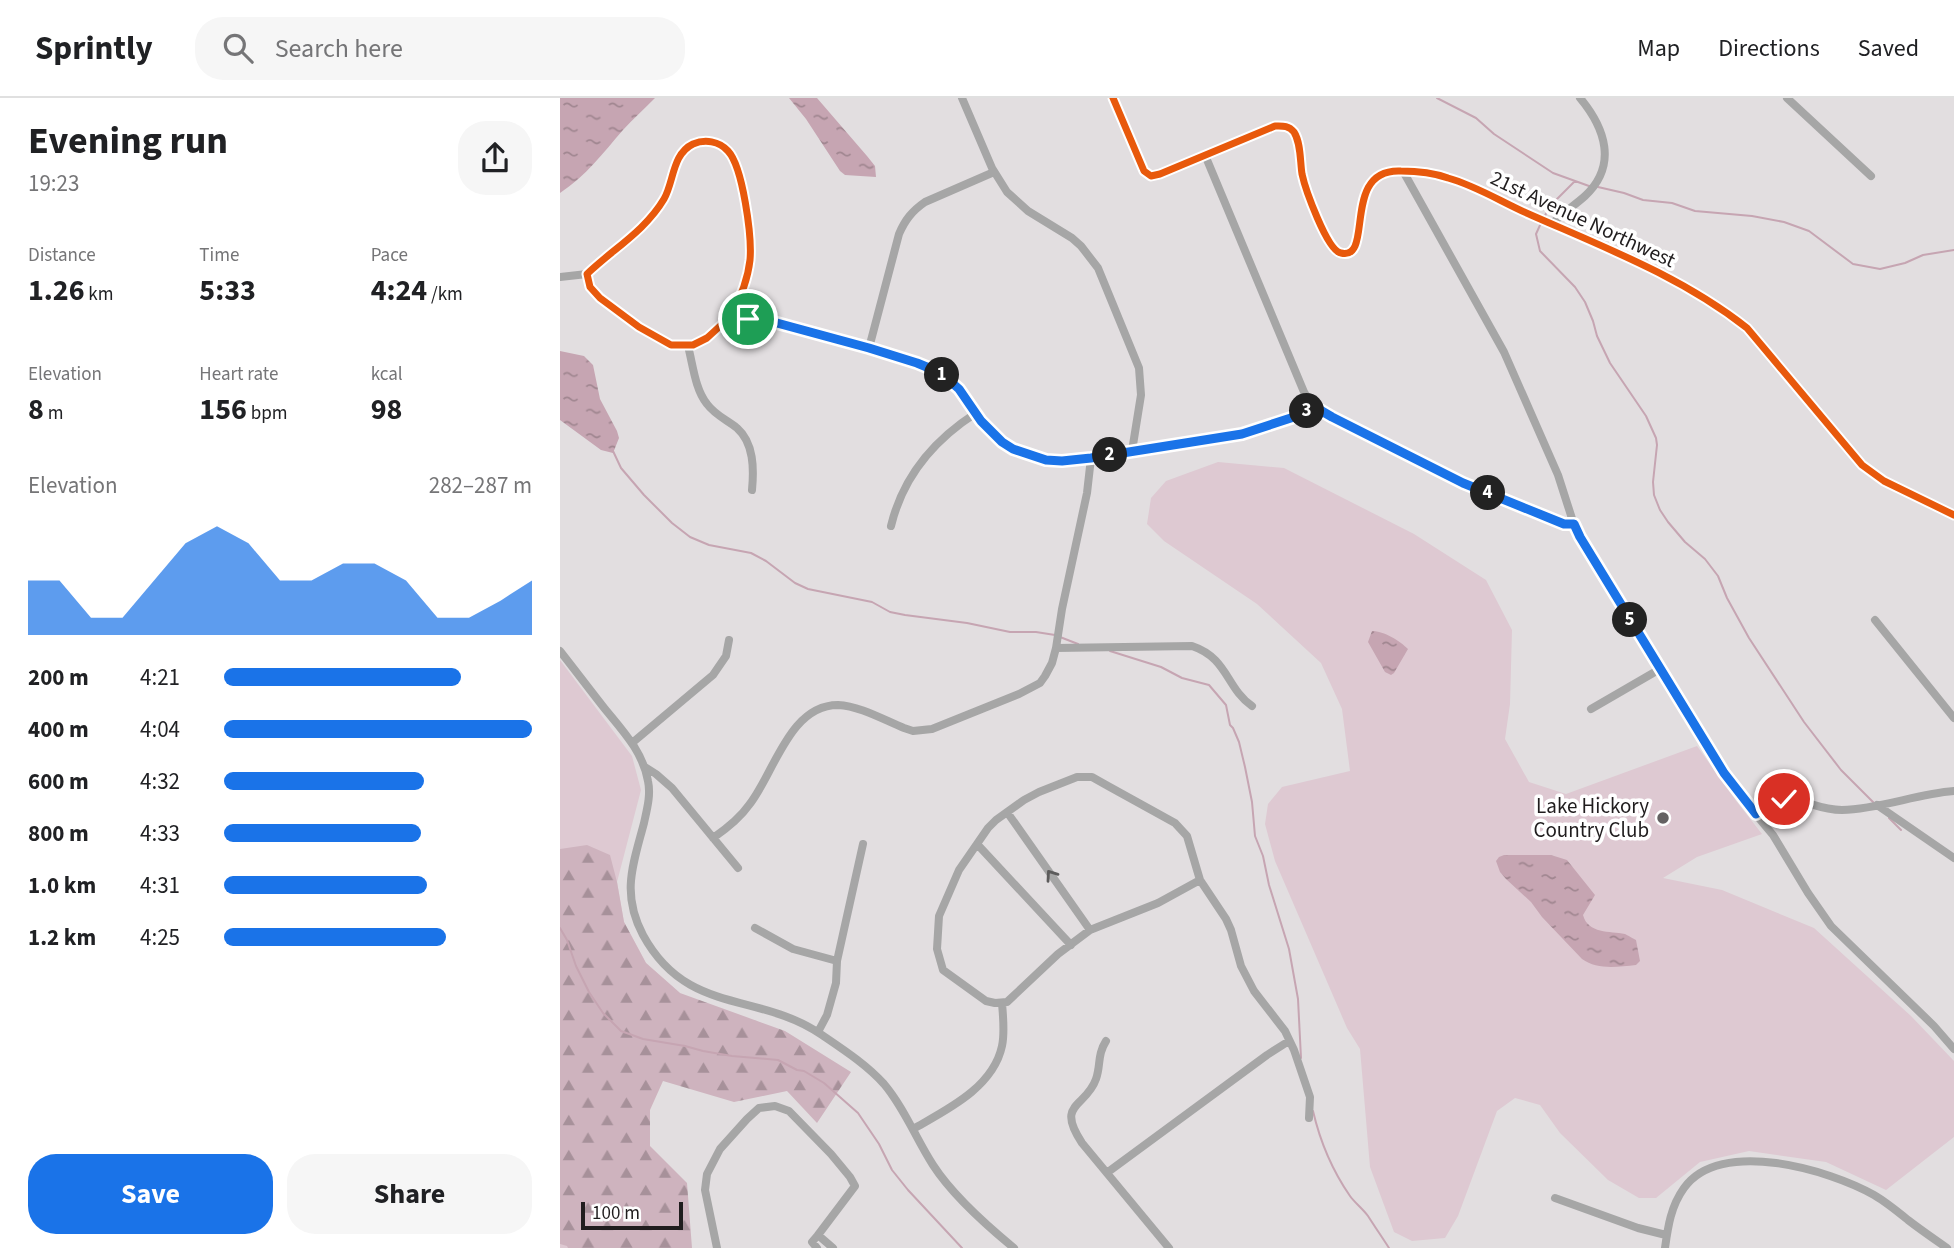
<!DOCTYPE html>
<html lang="en">
<head>
<meta charset="utf-8">
<style>
  body { margin:0; font-family:"Source Sans 3",sans-serif; background:#f6f6f6; color:#202124; height:100vh; display:flex; flex-direction:column; font-size:26px; white-space:nowrap }
  * { box-sizing:border-box; margin:0 }
  p { font-size:23px; color:#757577 }
  .icon { flex:none; width:38px; height:38px; fill:none; stroke:currentColor; stroke-width:2; stroke-linecap:round; stroke-linejoin:round }
  .map { position:relative; flex:1; overflow:hidden }
  .sheet { display:flex; flex-direction:column; background:#fff; width:560px }
  .sheet>* { flex:none }
  .scale { position:absolute; left:21px; bottom:18px; width:102px; box-sizing:border-box; padding-left:7px; border:4px solid #201d1e; border-top:0; font-size:19px; line-height:24px; white-space:nowrap; color:#201d1e; -webkit-text-stroke:5px #fff; paint-order:stroke }
  .pin { position:absolute; display:grid; place-items:center; width:60px; height:60px; color:#fff; margin:-30px; border:4px solid #fff; border-radius:50%; box-shadow:0 2px 7px #0007 }
  .km { position:absolute; width:35px; height:35px; margin:-18px; border-radius:50%; background:#222; color:#fff; font-size:19px; line-height:35px; text-align:center }
  .round { display:grid; place-items:center; flex:none; width:74px; height:74px; border-radius:28px; background:#f6f6f6 }
  .head { display:flex; align-items:center; justify-content:space-between; height:119px; padding:0 28px }
  h1 { font-size:38px; font-weight:700; line-height:52px }
  .metrics { display:grid; grid-template-columns:repeat(3,1fr); gap:10px; height:119px; padding:7px 28px }
  .metrics div { display:grid; align-content:center }
  .metrics b { font-size:30px; font-weight:700 }
  .metrics small { font-size:19px; font-weight:400 }
  .metrics p { font-size:19px }
  .chart { height:196px; padding:14px 28px }
  .chart p { display:flex; justify-content:space-between }
  .chart svg { width:100%; height:126px; margin-top:7px; fill:#1a73e8; opacity:.7 }
  .button { display:flex; gap:14px; margin-top:auto; padding:14px 28px }
  .button a { flex:1; height:80px; border-radius:28px; background:#1a73e8; color:#fff; font-size:28px; font-weight:700; line-height:80px; text-align:center }
  .button a+a { background:#f6f6f6; color:#202124 }
  ul { padding:0 28px; list-style:none; font-size:23px }
  li { display:grid; grid-template-columns:112px 84px 1fr; align-items:center; height:52px }
  li i { height:18px; border-radius:9px; background:#1a73e8 }
  header { display:flex; align-items:center; gap:42px; box-sizing:border-box; height:98px; padding:0 35px; background:#fff; border-bottom:2px solid #e0e0e0 }
  header strong { font-size:33px }
  nav { display:flex; gap:38px; margin-inline-start:auto; font-size:24px }
  .search { width:490px; height:63px; background:#f6f6f6; display:flex; align-items:center; gap:18px; box-sizing:border-box; padding:0 24px; border-radius:28px; color:#757577; font-size:26px }
  main { display:flex; flex:1; min-height:0 }
  .map>svg:first-child { display:block }
  .green { fill:#dec9d2 }
  .forest { fill:url(#forest-firs) }
  .water { fill:url(#water-ripples) }
  .lines { fill:none; stroke-linecap:round; stroke-linejoin:round }
  .stream { stroke:#c6a5b2; stroke-width:2 }
  .minor { stroke:#a6a6a6; stroke-width:8 }
  .cycleway-casing { stroke:#fff; stroke-width:11 }
  .cycleway { stroke:#e8590c; stroke-width:7 }
  .oneway { stroke:#5c5b5b }
  .route-casing { stroke:#fff; stroke-width:14 }
  .route { stroke:#1a73e8; stroke-width:9 }
  .poi-dot { fill:#646162; stroke:#fff; stroke-width:2.5 }
  .labels { text-anchor:middle; dominant-baseline:central; stroke-width:7; stroke-linejoin:round; paint-order:stroke }
  .street-label { font-size:21px; fill:#201d1e; stroke:#fff }
  .poi-label { font-size:21px; fill:#201d1e; stroke:#fff; text-anchor:end }
</style>
</head>
<body>
<header>
<strong>Sprintly</strong>
<div class="search"><svg class="icon" aria-label="search" viewBox="0 0 24 24"><circle cx="10" cy="10" r="6"/><path d="M15 15l6 6"/></svg>Search here</div>
<nav><a>Map</a><a>Directions</a><a>Saved</a></nav>
</header>
<main>
<section class="sheet">
<div class="head"><div><h1>Evening run</h1><p>19:23</p></div><a class="round"><svg class="icon" aria-label="share" viewBox="0 0 24 24"><path d="M12 15V3M7 8l5-5 5 5M5 13v7h14v-7"/></svg></a></div>
<div class="metrics">
<div><p>Distance</p><b>1.26<small> km</small></b></div>
<div><p>Time</p><b>5:33</b></div>
<div><p>Pace</p><b>4:24<small> /km</small></b></div>
</div>
<div class="metrics">
<div><p>Elevation</p><b>8<small> m</small></b></div>
<div><p>Heart rate</p><b>156<small> bpm</small></b></div>
<div><p>kcal</p><b>98</b></div>
</div>
<div class="chart"><p><span>Elevation</span>282–287 m</p>
<svg viewBox="0 0 160 44" preserveAspectRatio="none"><path d="M0 44V25L10 25L20 38L30 38L40 25L50 12L60 6L70 12L80 25L90 25L100 19L110 19L120 25L130 38L140 38L150 32L160 25V44z"/></svg>
</div>
<ul>
<li><b>200 m</b>4:21<i style="width:77%"></i></li>
<li><b>400 m</b>4:04<i style="width:100%"></i></li>
<li><b>600 m</b>4:32<i style="width:65%"></i></li>
<li><b>800 m</b>4:33<i style="width:64%"></i></li>
<li><b>1.0 km</b>4:31<i style="width:66%"></i></li>
<li><b>1.2 km</b>4:25<i style="width:72%"></i></li>
</ul>
<div class="button"><a>Save</a><a>Share</a></div>
</section>
<div class="map">
<svg width="1394" height="1150" viewBox="0 0 1394 1150">
  <defs>
    <pattern id="forest-firs" width="22" height="20" patternUnits="userSpaceOnUse" patternTransform="scale(1.75)"><rect width="22" height="20" fill="#ceb3be"/><path d="M5 1l3.5 6h-7zM16 11l3.5 6h-7z" fill="#a7919a"/></pattern>
    <pattern id="water-ripples" width="26" height="14" patternUnits="userSpaceOnUse" patternTransform="scale(1.75)"><rect width="26" height="14" fill="#c6a5b2"/><path d="M2 4q2-2 4 0t4 0M15 11q2-2 4 0t4 0" fill="none" stroke="#a08690"/></pattern>
  </defs>
  <rect width="100%" height="100%" fill="#e2dee0"/>
  <path class="green" d="M658,364l66,6 130,66 72,46 26,50 -2,74 -5,35 24,43 37,12 131,-48 40,56 25,32 -65,23 -34,21 59,12 92,38 97,88 43,45v76l-68,53 -60,-28 -77,-11 -49,11 -44,36h-17l-31,-18 -48,-47 -20,-28 -25,-7 -18,13 -39,105 -13,22 -33,3 -18,-9 -24,-65 -10,-118 -13,-21 -72,-167 -10,-37 3,-20 14,-17 68,-16 -8,-62 -21,-46 -64,-59 -93,-63 -17,-17 4,-26 15,-17z
    M0,562l72,96 9,34 -24,92 7,40 22,41 34,30 -59,106 40,149h-101z"/>
  <path class="forest" d="M27,747l23,10 7,27 7,40 22,41 34,30 105,38 66,41 -34,51 -30,-32 -53,11 -71,-21 -13,29v36l37,37 5,65h-124l-1,-2 -7,-2v-395z"/>
  <path class="water" d="M0,0h95c-10,10 -22,21 -32,32 -20,23 -37,46 -63,63z
    M229,0h28l50,58 8,10 1,11 -31,-2 -5,-4 -34,-52z
    M0,253l24,5 9,9 7,34 17,32 2,7 -6,15 -12,-3 -41,-30z
    M812,533c12,0 28,10 36,18l-14,24 -3,2 -6,-3 -17,-30z
    M944,757h47l16,5 28,35 -12,20c5,19 27,16 42,19 2,1 9,5 11,6l4,21 -4,4c-19,2 -39,5 -54,-6l-40,-42 -11,-15 -25,-23 -6,-7 -4,-11 3,-4z"/>
  <g class="lines">
    <path class="stream" d="M877,0l39,20 18,16 59,39 36,13
      M1038,89l26,6 19,7 29,3 23,8 57,5 32,6 25,9 44,33 27,5 25,-6 18,-8 31,-5
      M984,120l5,-11 26,-26
      M981,125l-5,11 4,17 35,36 10,15 8,19 4,15 13,27 36,53 10,22 1,7 -4,37 1,13 6,15 8,12 17,20 20,17 13,17 9,22 22,40 55,84 37,48 34,34
      M53,353l8,17 23,27 28,28 18,14 19,8 42,8 15,8 29,22 13,6 64,13 18,10 15,3 62,8 43,9h26l19,3
      M500,539l18,7
      M550,553l51,16 21,11 27,7 17,20 4,20 3,3 6,14 6,25 7,35 3,34 8,20 6,29 20,64 9,50 3,59
      M1329,720l12,12
      M0,830l7,12 9,26 13,26 14,21 18,18 22,8 42,7 18,5 29,5 46,4 19,10 7,1 20,12 34,30 21,31 13,26 16,20 54,58
      M753,1013c7,30 19,59 37,85 5,7 13,13 18,20 7,11 14,21 21,32"/>
    <path class="minor" d="M402,0l30,70 15,24 21,19 44,27 9,8 17,22 41,100 2,27 -9,56
      M553,0l31,73 7,5 9,-2 115,-48c7,0 13,-1 19,6 7,11 6,29 8,42 3,14 25,77 39,79 34,8 -1,-85 60,-82 15,0 33,2 47,7 29,8 55,25 83,37 75,33 151,62 216,113l115,137 22,16 70,34
      M1227,0l84,78
      M645,57l99,237 8,13 20,12 131,66 101,41 10,1
      M843,73l101,181 54,123 18,56 148,242 18,25 31,37 35,58 23,33 103,100 20,23
      M992,126c10,-11 22,-18 33,-28 33,-31 20,-68 -5,-98
      M0,179l27,-3
      M171,218c9,-17 17,-38 19,-56 2,-23 -7,-93 -22,-109 -9,-10 -23,-12 -35,-7 -21,10 -19,38 -29,55 -19,32 -51,50 -77,75l3,13 10,11 39,29 32,18h22l14,-7 24,-22 46,7 92,25 48,15 18,8 7,3 17,15 22,32 20,20 11,8 34,11 16,1 29,-3 151,-24 56,-18 17,-10
      M128,248c5,19 7,43 19,58 8,11 20,16 30,24 17,15 17,41 15,62
      M309,250l30,-114c6,-14 13,-23 26,-32l69,-30
      M331,428c12,-50 43,-86 85,-113
      M1315,522l79,98
      M496,550l136,-2c36,12 34,42 60,60
      M0,553c15,19 30,39 45,58 18,22 38,43 43,72 3,14 -1,28 -4,42 -11,42 -23,70 -1,112 44,81 115,56 179,100 22,15 45,30 62,49 21,25 32,55 49,81 20,31 53,60 81,83
      M1031,611l69,-40
      M72,645l81,-68 13,-19 3,-16
      M85,669l11,7 16,14 66,80
      M1317,707l77,53
      M447,714l83,118
      M1196,716c36,-30 50,-4 86,-4 38,-1 74,-16 112,-19
      M153,740c13,-9 27,-20 36,-33 25,-31 40,-100 89,-100 22,1 46,15 66,23l9,3 19,-2 87,-35 21,-11 5,-7 7,-13 4,-15 6,-39 25,-116 4,-35
      M417,746l94,101
      M640,782l-42,23 -68,27 -32,24 -51,48 -12,1 -9,-2 -43,-31 -6,-21 2,-33 20,-46 29,-42 8,-8 28,-20 15,-8 38,-15h15l16,9 67,37 12,13 13,44 26,39 5,11 10,36 13,25 31,40 9,19 16,47 -1,21
      M195,830l38,21 44,12
      M258,934l9,-17 9,-32 1,-22 26,-117
      M546,943c-9,14 -5,24 -10,38 -10,29 -41,23 -14,64l87,105
      M353,1031c33,-19 80,-41 89,-83 3,-14 1,-29 0,-43
      M548,1074l159,-117 22,-14
      M995,1100l83,30 28,7
      M157,1150l-12,-58 2,-16 13,-25 27,-30 12,-11 16,-2 14,5 42,43 19,23 5,9 -37,49
      M257,1150l-5,-6 6,-7 15,13
      M1105,1150c3,-22 6,-42 19,-60 36,-51 146,-18 190,7 12,7 23,16 34,25 13,10 26,19 39,28"/>
    <defs>
      <path id="cycleway" d="M553,0l31,73 7,5 9,-2 115,-48c7,0 13,-1 19,6 7,11 6,29 8,42 3,14 25,77 39,79 34,8 -1,-85 60,-82 15,0 33,2 47,7 29,8 55,25 83,37 75,33 151,62 216,113l115,137 22,16 70,34
        M171,218c9,-17 17,-38 19,-56 2,-23 -7,-93 -22,-109 -9,-10 -23,-12 -35,-7 -21,10 -19,38 -29,55 -19,32 -51,50 -77,75l3,13 10,11 39,29 32,18h22l14,-7 24,-22 46,7 92,25 48,15 18,8 7,3 17,15 22,32 20,20 11,8 34,11 16,1 29,-3 151,-24 56,-18 17,-10"/>
    </defs>
    <use href="#cycleway" class="cycleway-casing"/>
    <use href="#cycleway" class="cycleway"/>
  </g>
  <defs><path id="oneway-chevron" d="M-2-3.5L2.5 0L-2 3.5" fill="none" stroke-width="1.6" stroke-linecap="round" stroke-linejoin="round" transform="scale(1.75)"/></defs>
  <use class="oneway" href="#oneway-chevron" transform="translate(491 777) rotate(-125)"/>
  <g class="lines">
    <defs>
      <path id="route" d="M188,221l29,4 92,25 48,15 17,7 8,4 17,15 22,32 21,21 11,7 33,11 16,1 29,-3 151,-24 55,-18 18,-9 17,10 131,66 101,41h10l6,13 144,236 32,41 14,-11 14,-4"/>
    </defs>
    <use href="#route" class="route-casing"/>
    <use href="#route" class="route"/>
  </g>
  <circle class="poi-dot" cx="1103" cy="720" r="7"/>
  <g class="labels">
    <g class="street-label">
      <text transform="translate(1023 121) rotate(25)">21st Avenue Northwest</text>
    </g>
    <g class="poi-label">
      <text x="1089" y="708">Lake Hickory<tspan x="1089" dy="24">Country Club</tspan></text>
    </g>
  </g>
</svg>
<div class="scale">100 m</div>
<div class="pin" style="left:188px;top:221px;background:#1e9e55"><svg class="icon" aria-label="arrive" viewBox="0 0 24 24"><path d="M6 21V4h12l-3 4 3 4H6"/></svg></div>
<div class="pin" style="left:1224px;top:701px;background:#d93025"><svg class="icon" aria-label="check" viewBox="0 0 24 24"><path d="M5 12l5 5 9-10"/></svg></div>
<b class="km" style="left:382px;top:277px">1</b>
<b class="km" style="left:550px;top:357px">2</b>
<b class="km" style="left:747px;top:313px">3</b>
<b class="km" style="left:928px;top:395px">4</b>
<b class="km" style="left:1070px;top:522px">5</b>
</div>
</main>
</body>
</html>
